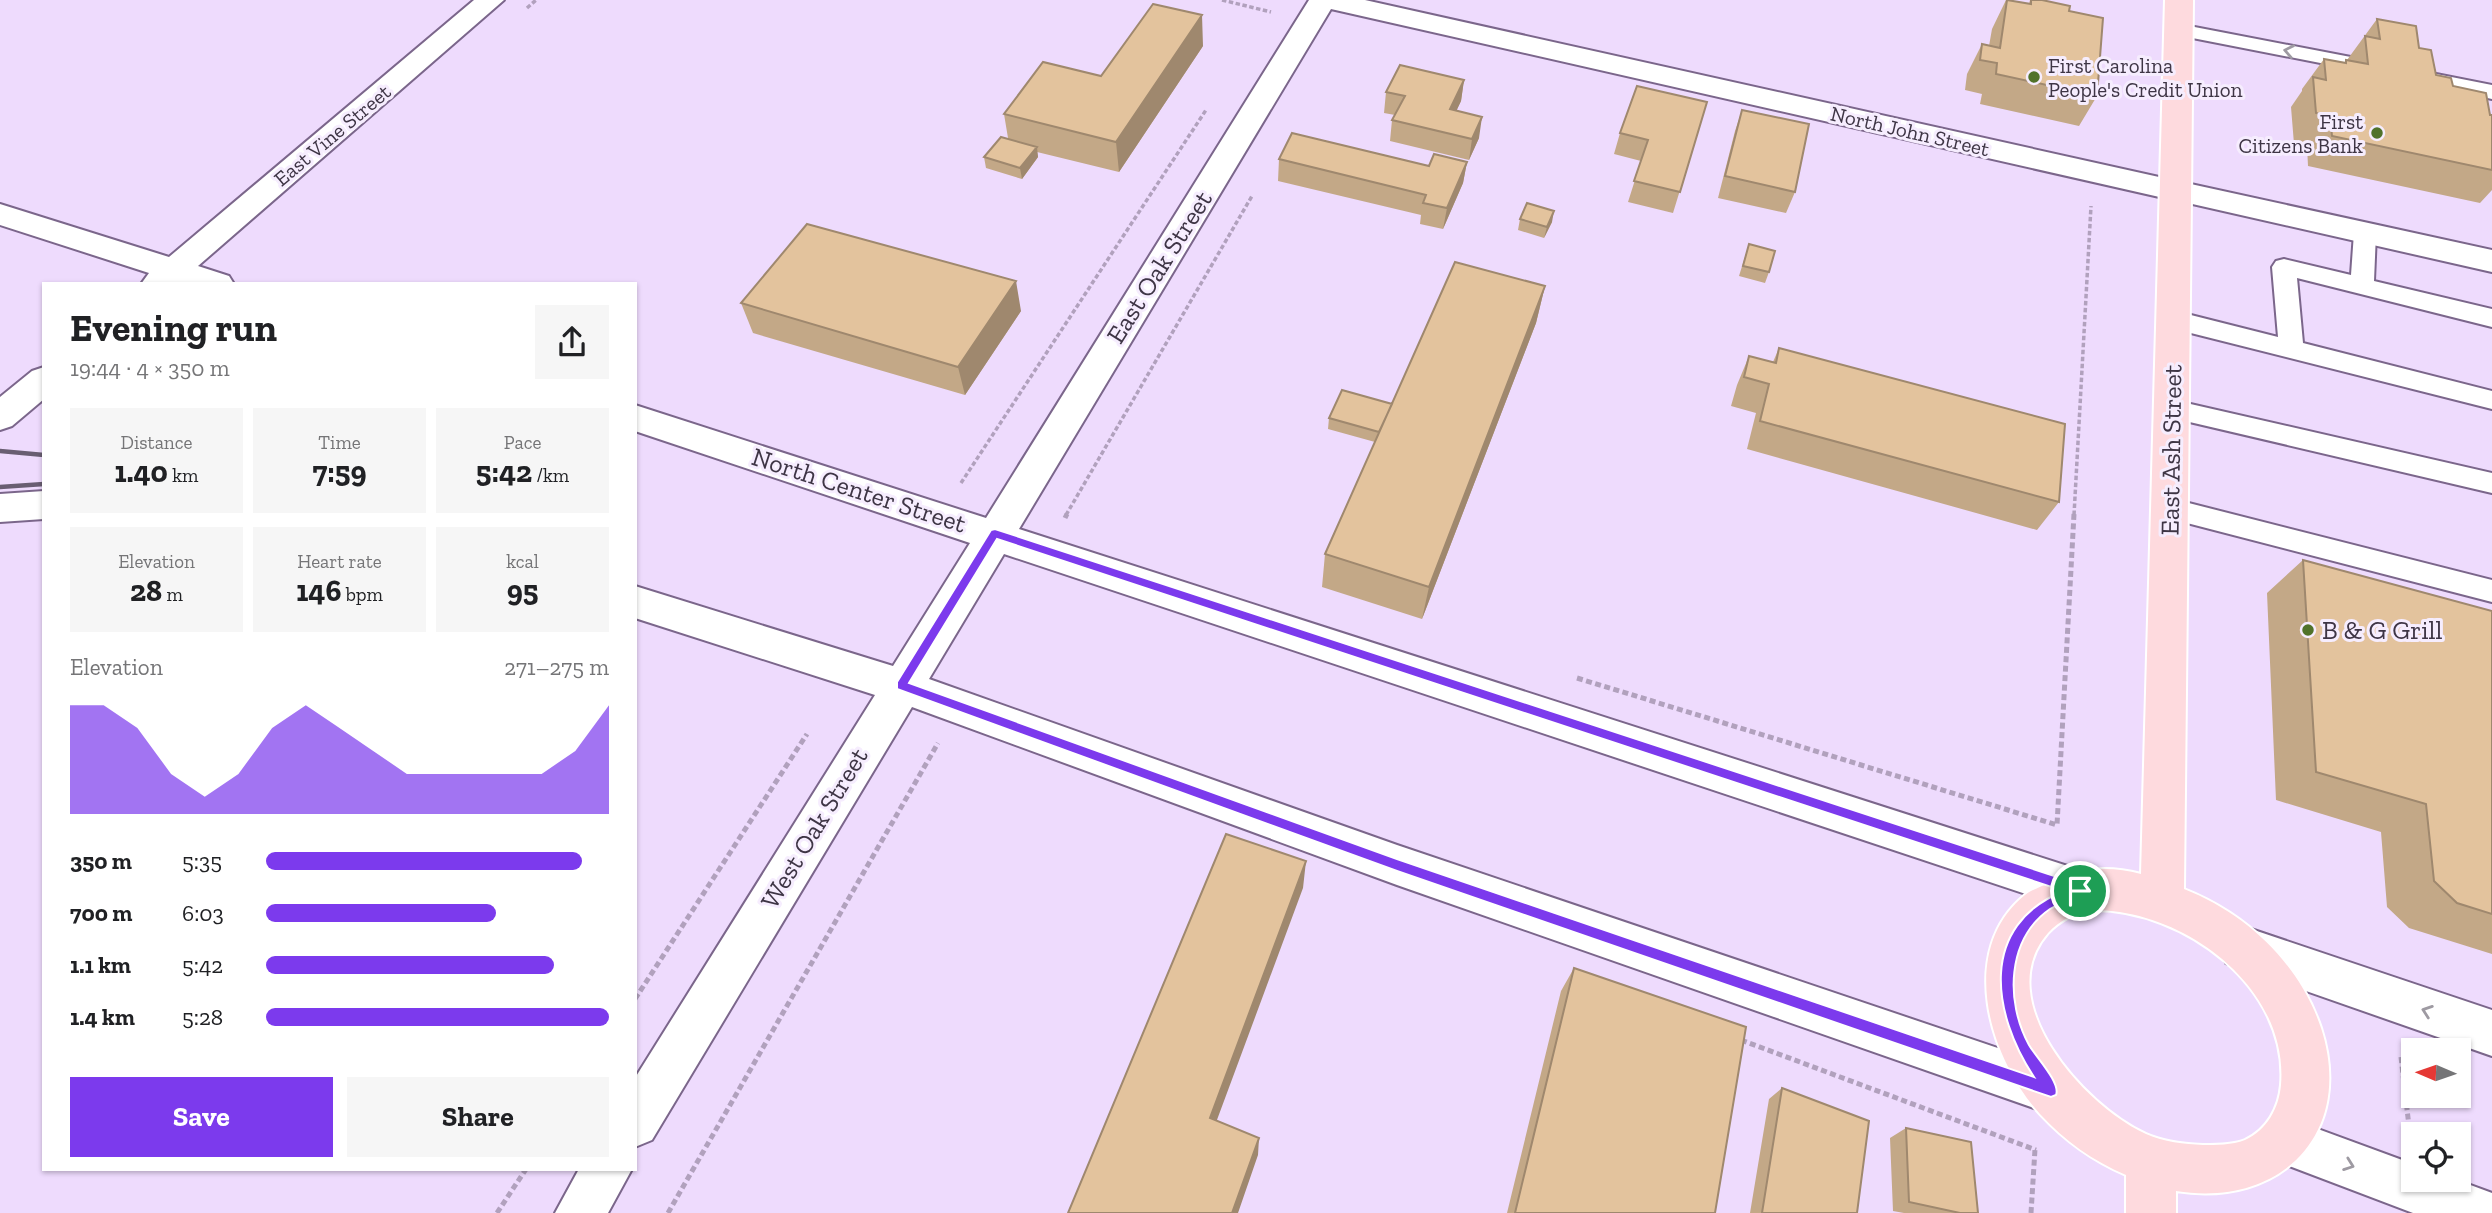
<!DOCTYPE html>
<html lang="en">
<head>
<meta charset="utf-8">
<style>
  body { margin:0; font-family:"Zilla Slab",serif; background:#f6f6f6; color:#202124; height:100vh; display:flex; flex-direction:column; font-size:26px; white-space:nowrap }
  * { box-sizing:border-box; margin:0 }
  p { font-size:23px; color:#757577 }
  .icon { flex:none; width:38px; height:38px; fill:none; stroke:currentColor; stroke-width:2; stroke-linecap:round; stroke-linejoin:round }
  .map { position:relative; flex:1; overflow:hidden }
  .drawer { position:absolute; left:42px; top:282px; width:595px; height:889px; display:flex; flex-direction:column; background:#fff; border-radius:0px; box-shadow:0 2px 5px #0004 }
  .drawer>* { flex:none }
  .needle { width:46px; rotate:272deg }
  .buttons { position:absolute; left:2401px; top:1038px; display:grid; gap:14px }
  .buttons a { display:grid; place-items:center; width:70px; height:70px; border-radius:0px; background:#fff; box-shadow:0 2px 5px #0004; font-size:35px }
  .pin { position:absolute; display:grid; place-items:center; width:60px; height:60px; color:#fff; margin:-30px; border:4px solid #fff; border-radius:50%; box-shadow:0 2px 7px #0007 }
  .round { display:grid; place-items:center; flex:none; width:74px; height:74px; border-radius:0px; background:#f6f6f6 }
  .headline { display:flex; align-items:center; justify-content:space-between; height:119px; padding:0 28px }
  h1 { font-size:38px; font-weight:700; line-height:52px }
  .figures { display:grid; grid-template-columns:repeat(3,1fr); gap:10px; height:119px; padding:7px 28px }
  .figures div { display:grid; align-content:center; border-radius:0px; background:#f6f6f6; text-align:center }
  .figures b { font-size:30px; font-weight:700 }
  .figures small { font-size:19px; font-weight:400 }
  .figures p { font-size:19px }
  .chart { height:196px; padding:14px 28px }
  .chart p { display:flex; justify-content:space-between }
  .chart svg { width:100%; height:126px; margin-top:7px; fill:#7c3aed; opacity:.7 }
  .cta { display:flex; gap:14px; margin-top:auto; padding:14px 28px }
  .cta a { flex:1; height:80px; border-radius:0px; background:#7c3aed; color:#fff; font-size:28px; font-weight:700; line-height:80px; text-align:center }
  .cta a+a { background:#f6f6f6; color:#202124 }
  ul { padding:0 28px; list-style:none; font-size:23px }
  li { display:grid; grid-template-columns:112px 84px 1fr; align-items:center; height:52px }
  li i { height:18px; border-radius:9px; background:#7c3aed }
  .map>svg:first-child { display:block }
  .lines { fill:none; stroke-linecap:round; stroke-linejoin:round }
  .lane-casing { stroke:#7b668b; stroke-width:4 }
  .street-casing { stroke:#7b668b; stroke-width:4 }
  .secondary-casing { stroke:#7b668b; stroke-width:4 }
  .primary-casing { stroke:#fff; stroke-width:4 }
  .path-far1 { stroke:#b1a1bd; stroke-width:3.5; stroke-dasharray:4.5 2.5; stroke-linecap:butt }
  .path { stroke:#b1a1bd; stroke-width:5; stroke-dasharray:6 3.5; stroke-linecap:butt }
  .lane { fill:#fff; fill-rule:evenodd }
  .street { fill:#fff; fill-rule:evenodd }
  .secondary { fill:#fff; fill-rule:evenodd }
  .primary { fill:#fedade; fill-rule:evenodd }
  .rail { stroke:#695e72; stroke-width:4.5 }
  .wall { fill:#c3a887 }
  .shaded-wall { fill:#9f886e }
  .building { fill:#e3c39d; stroke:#9f886e; stroke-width:2 }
  .oneway { stroke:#9e9aa2 }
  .route { fill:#7c3aed; stroke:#fff; stroke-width:2; fill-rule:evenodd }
  .poi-dot { fill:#50722a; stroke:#f6edfe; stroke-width:2.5 }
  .labels { text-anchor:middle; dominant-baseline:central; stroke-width:6; stroke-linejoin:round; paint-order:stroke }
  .far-poi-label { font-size:21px; fill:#3e3545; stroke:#f6edfe; text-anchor:start }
  .far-street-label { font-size:21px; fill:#3e3545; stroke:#f6edfe }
  .street-label { font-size:26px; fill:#3e3545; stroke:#f6edfe }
  .poi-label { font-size:26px; fill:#3e3545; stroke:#f6edfe; text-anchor:start }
</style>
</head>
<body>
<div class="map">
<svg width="2492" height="1213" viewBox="0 0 2492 1213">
  <rect width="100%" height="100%" fill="#eedbfd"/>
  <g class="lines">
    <defs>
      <path id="lane" d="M2179,24l177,34 7,2 3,4 -3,4 -7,2 -184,-36 -3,-4 3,-4z
        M2416,70l76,15v14l-83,-18 -3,-5 3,-5z
        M2365,225l8,3 3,5 -2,48 118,28v18l-195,-49 6,65 189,48v18l-317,-80 -9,-3 -3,-6 3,-6 9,-3 103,26 -6,-70 4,-6 8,-2 67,16 3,-42 3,-5z
        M2173,400l319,73v20l-328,-77 -4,-7 4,-7z
        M2169,498l323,82v22l-332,-86 -4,-7 4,-7z"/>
      <path id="street" d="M474,0h30l-306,266 31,10 5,8h-93l8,-11 -149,-48v-21l169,53z
        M1309,0h56l812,181 11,3 4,7 -4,7 -11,3 -846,-192 -312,520 1061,341 16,6 6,15 -6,15 -16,6 -1076,-358 -75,125 468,166 654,221 17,7 7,17 -7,17 -17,7 -654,-229 -485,-178 -260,433 -17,7v-69l240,-383 -240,-77v-32l258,80 77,-123 -335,-112v-26l351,113z
        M44,367v32l-32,27 -12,4v-33l32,-26z
        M44,491v28l-44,3v-28z
        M579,1169h53l-24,44h-53z"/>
      <path id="secondary" d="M2177,181l315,69v22l-326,-74 -4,-7 4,-7z
        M2242,926l250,84v46l-266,-93 -6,-15 6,-15z
        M2285,1117l128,47v16h44l35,13v20h-79l-145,-55 -7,-17 7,-17z"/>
      <path id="primary" d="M2165,0h28l-9,889c63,25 115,74 137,139 34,105 -40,180 -145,163v22h-50v-38c-33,-14 -61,-34 -86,-61 -51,-56 -83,-164 -15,-219 6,-5 16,-8 23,-12 32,-15 59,-18 93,-9zM2094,910c90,0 195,77 187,175 -2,23 -14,45 -36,55 -13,5 -29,5 -42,5 -19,-1 -39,-3 -57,-11 -62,-28 -157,-134 -98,-201 11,-12 28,-22 46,-23z"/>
    </defs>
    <use href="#lane" class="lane-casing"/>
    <use href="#street" class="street-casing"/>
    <use href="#secondary" class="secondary-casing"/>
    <use href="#primary" class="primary-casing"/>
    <path class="path-far1" d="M1222,0l49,12
      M527,8l9,-8
      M961,483l245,-373
      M1066,515l186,-319
      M2074,515l17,-309"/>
    <path class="path" d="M1065,518l2,-4
      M1577,678l480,147 17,-311
      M635,999l172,-265
      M1741,1040l295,110
      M2401,1057l9,78
      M497,1213l29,-44
      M668,1213l270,-470
      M2031,1213l4,-64"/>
    <use href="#lane" class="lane"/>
    <use href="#street" class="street"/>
    <use href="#secondary" class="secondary"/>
    <use href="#primary" class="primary"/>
    <path class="rail" d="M0,451l44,4
      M0,487l44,-3"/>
  </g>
  <path class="wall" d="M2006,0l23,4 1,-4h12l27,11 28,85 -18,30 -99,-22 2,-10 -17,-4 2,-16 15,-30 7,2 3,-17z
    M2377,19l42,29 17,27 17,11 39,29v75l-12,13 -172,-37 -1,-20 -13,-2 -3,-37 11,-16v-2l22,-30 20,4 2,-3h1z
    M1203,46l-84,126 -82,-20 1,5 -16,22 -36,-11 -2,-11 24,-19 -4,-24 97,-38z
    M1464,80l-3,21 -5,10 23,27 -10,22 -79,-19 2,-21 3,-5 -11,-2 2,-21z
    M1707,102l-34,111 -45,-11 13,-41 -27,-7 6,-21z
    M1742,110l53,82 -9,21 -68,-15 17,-67z
    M1279,159l150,7 38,-4 -4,21 -20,46 -23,-5 1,-9 -143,-34z
    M1520,219l32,3 -8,16 -26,-8z
    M1749,244l20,28 -4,11 -26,-7z
    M1545,286l-9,37 -114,296 -100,-32 3,-33 50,-112 -47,-13 1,-11 63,-14z
    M741,303l280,8 -56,84 -212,-62z
    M1779,348l280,154 -22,28 -290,-81 9,-36 -25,-7 6,-21 12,-29 24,6z
    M2303,560l189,51v343l-83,-26 -22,-21 -6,-75 -105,-32 -9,-207z
    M1574,968l141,245h-208l54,-222z
    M1782,1088l75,125h-107l19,-114z
    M1906,1128l72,85h-74l-11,-2 -3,-73z"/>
  <path class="shaded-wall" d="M1202,15l1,31 -84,126 -3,-30z
    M1464,80l-3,21 -14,30 3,-22z
    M1482,117l-3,21 -10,22 3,-21z
    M1037,147l1,10 -16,22 -2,-11z
    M1467,162l-4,21 -20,46 4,-21z
    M1554,211l-2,11 -8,16 3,-11z
    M1016,281l5,30 -56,84 -7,-28z
    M1545,286l-9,37 -114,296 7,-32z
    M1306,861l-3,27 -92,248 -1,-18z
    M1259,1138l-1,17 -20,58h-6z"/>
  <path class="building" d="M2007,0l24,4v-4h11l28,6 -1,5 34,7 -6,78 -101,-22 1,-11 -17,-3 2,-16 18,4z
    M1153,4l49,11 -86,127 -112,-28 39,-52 58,14z
    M2377,19l39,7 3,22 12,2 5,25 15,3 2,8 33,7 4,22h2v55l-160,-34 -2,-20 -14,-3 -3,-36 13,3 -2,-21 22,4v-3l22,4 -3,-28 15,3z
    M1400,65l64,15 -14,29 32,8 -10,22 -80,-19 13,-24 -19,-4z
    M1637,86l70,16 -27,90 -46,-11 14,-41 -28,-7z
    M1742,110l67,14 -14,68 -70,-16z
    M1292,133l137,33 5,-12 33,8 -20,46 -24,-5 3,-8 -147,-36z
    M1001,137l36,10 -17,21 -36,-11z
    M1527,203l27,8 -7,16 -27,-8z
    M807,224l209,57 -58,86 -217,-64z
    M1749,244l26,7 -6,21 -26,-6z
    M1455,262l90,24 -116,301 -104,-33z
    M1779,348l286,76 -6,78 -299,-81 9,-37 -25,-7 5,-21 27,7z
    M1342,390l50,14 -13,28 -50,-14z
    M2303,560l189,51v303l-35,-11 -23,-22 -8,-77 -110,-32z
    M1226,834l80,27 -96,257 49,20 -27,75h-164z
    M1574,968l172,59 -31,186h-200z
    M1782,1088l87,33 -12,92h-95z
    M1906,1128l65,14 7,71h-18l-51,-11z"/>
  <defs><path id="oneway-chevron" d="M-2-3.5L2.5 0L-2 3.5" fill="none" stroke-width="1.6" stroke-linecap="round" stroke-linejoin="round" transform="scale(1.75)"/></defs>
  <g class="oneway">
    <use href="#oneway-chevron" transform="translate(2289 51) rotate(-169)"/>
    <use href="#oneway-chevron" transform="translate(2427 1011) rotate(-161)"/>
    <use href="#oneway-chevron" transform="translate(2349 1165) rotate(20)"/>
  </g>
  <path class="route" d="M995,529l1090,357v9c-11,4 -25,8 -35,14 -43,30 -45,92 -21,136 7,12 32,38 27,50l-5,2 -654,-226 -500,-182v-7l94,-152zM997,539l1067,352c-86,34 -72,123 -30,186l-637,-218 -488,-176z"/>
  <g class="poi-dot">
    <circle cx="2034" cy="77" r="7"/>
    <circle cx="2377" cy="133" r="7"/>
    <circle cx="2308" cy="630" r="7"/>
  </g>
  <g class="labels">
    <g class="far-poi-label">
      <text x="2048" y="65">First Carolina<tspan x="2048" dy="24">People's Credit Union</tspan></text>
      <text x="2363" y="121" text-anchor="end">First<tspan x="2363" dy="24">Citizens Bank</tspan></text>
    </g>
    <g class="far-street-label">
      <text transform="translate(1910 131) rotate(13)">North John Street</text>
      <text transform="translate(332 135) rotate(-40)">East Vine Street</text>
    </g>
    <g class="street-label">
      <text transform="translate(1159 267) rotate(-58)">East Oak Street</text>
      <text transform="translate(2171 450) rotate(-89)">East Ash Street</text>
      <text transform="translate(859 490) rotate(18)">North Center Street</text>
      <text transform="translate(814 828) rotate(-59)">West Oak Street</text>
    </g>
    <g class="poi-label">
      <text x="2322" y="630">B &amp; G Grill</text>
    </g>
  </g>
</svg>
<div class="buttons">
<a><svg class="needle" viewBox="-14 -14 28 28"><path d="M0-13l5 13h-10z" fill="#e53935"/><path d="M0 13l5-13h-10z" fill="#757577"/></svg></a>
<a><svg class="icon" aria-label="locate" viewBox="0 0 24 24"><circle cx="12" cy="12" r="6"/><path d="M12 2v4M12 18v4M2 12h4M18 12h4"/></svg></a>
</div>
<div class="pin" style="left:2080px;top:891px;background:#1e9e55"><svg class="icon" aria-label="arrive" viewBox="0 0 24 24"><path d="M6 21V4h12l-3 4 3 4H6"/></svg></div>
<section class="drawer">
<div class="headline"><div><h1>Evening run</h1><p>19:44 · 4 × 350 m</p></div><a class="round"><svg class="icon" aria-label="share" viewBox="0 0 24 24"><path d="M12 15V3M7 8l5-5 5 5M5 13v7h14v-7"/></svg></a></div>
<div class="figures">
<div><p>Distance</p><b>1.40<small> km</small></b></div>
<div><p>Time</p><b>7:59</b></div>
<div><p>Pace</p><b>5:42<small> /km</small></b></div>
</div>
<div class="figures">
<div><p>Elevation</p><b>28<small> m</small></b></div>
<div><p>Heart rate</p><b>146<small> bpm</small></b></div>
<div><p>kcal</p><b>95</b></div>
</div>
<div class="chart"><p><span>Elevation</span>271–275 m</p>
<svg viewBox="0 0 160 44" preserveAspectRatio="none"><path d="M0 44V6L10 6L20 14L30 30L40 38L50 30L60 14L70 6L80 14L90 22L100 30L110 30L120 30L130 30L140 30L150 22L160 6V44z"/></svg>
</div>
<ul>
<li><b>350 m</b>5:35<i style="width:92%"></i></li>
<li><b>700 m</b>6:03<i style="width:67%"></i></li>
<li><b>1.1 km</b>5:42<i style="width:84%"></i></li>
<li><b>1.4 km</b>5:28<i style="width:100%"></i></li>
</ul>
<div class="cta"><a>Save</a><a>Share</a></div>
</section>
</div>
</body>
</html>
